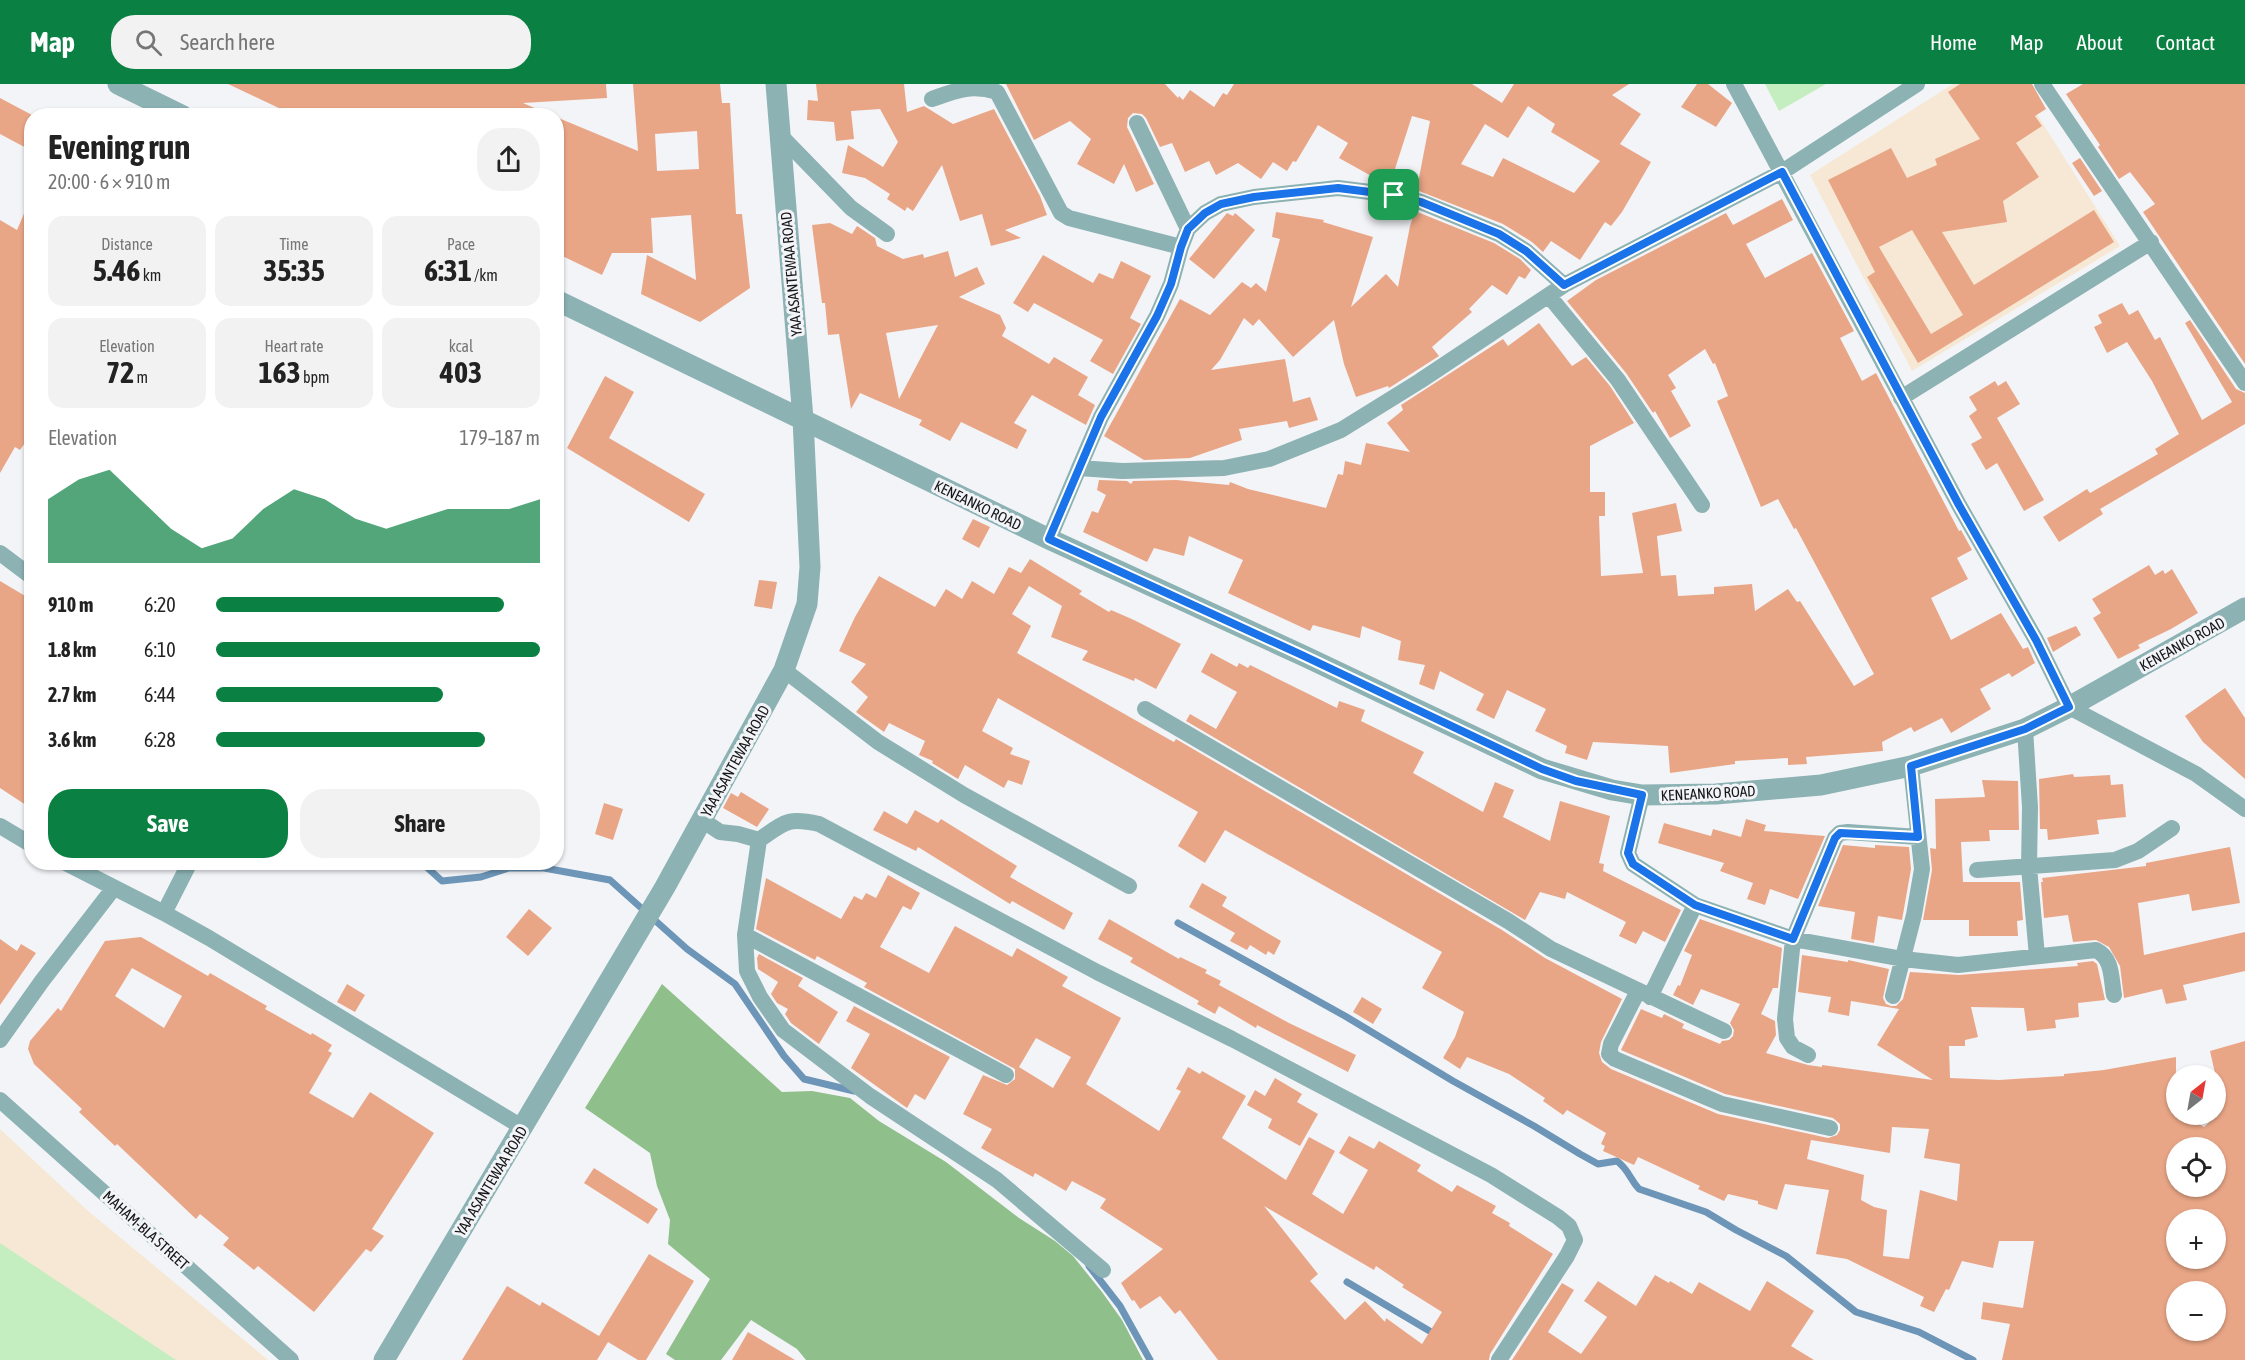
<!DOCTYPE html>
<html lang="en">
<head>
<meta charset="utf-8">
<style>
  body { margin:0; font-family:"Asap Condensed",sans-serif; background:#f2f2f2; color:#222; height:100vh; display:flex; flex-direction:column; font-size:22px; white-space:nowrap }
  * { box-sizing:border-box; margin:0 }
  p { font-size:20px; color:#767676 }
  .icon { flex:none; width:33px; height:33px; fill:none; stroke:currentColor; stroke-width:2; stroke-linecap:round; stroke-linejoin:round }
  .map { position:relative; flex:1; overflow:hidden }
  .side { position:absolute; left:24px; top:24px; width:540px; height:762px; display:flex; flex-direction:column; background:#fff; border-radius:24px; box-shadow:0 2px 4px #0004 }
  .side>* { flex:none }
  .needle { width:39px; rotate:31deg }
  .buttons { position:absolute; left:2166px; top:981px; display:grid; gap:12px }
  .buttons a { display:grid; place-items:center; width:60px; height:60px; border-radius:50%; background:#fff; box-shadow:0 2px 4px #0004; font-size:30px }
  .pin { position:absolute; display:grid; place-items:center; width:51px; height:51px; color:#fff; margin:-26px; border-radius:12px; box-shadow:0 3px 9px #0006 }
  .round { display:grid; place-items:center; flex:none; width:63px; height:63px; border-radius:24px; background:#f2f2f2 }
  .head { display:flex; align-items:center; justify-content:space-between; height:102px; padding:0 24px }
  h1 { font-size:33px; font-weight:700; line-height:45px }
  .stats { display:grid; grid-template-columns:repeat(3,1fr); gap:9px; height:102px; padding:6px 24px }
  .stats div { display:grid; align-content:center; border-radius:15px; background:#f2f2f2; text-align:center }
  .stats b { font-size:30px; font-weight:700 }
  .stats small { font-size:16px; font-weight:400 }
  .stats p { font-size:16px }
  .chart { height:168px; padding:12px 24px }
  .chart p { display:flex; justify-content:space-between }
  .chart svg { width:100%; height:108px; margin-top:6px; fill:#0b8043; opacity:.7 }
  .button { display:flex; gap:12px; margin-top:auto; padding:12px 24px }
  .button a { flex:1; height:69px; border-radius:24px; background:#0b8043; color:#fff; font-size:24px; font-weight:700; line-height:69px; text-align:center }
  .button a+a { background:#f2f2f2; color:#222 }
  ul { padding:0 24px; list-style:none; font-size:20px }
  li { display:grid; grid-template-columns:96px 72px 1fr; align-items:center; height:45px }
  li i { height:15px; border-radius:8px; background:#0b8043 }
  header { display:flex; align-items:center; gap:36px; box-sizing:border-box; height:84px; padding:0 30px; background:#0b8043; color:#fff }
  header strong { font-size:28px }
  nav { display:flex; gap:33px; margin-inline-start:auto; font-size:21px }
  .search { width:420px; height:54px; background:#f2f2f2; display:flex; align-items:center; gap:15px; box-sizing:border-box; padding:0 21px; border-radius:24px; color:#767676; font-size:22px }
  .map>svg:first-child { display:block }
  .education { fill:#f6e8d4 }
  .green { fill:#c5eec0 }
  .forest { fill:#8fbf8a }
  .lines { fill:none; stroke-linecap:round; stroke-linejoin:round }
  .stream { stroke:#6c95b7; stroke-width:7 }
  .building { fill:#e9a686; fill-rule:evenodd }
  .minor { stroke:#8cb2b3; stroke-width:16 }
  .tertiary { stroke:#8cb2b3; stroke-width:21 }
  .route-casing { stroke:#fff; stroke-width:12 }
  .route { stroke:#1a73e8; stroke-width:8 }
  .labels { text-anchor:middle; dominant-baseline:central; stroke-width:6; stroke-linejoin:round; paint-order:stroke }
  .street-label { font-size:15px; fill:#171719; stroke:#f3f4f8 }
</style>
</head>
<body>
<header>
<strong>Map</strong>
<div class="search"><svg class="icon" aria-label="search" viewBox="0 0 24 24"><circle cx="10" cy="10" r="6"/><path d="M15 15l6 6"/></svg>Search here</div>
<nav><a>Home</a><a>Map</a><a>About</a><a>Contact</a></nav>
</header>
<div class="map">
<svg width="2245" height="1276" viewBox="0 0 2245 1276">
  <rect width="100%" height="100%" fill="#f3f4f8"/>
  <path class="education" d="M1953,0h65l102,162 -208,125 -102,-196z
    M0,1045l87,81 181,150h-268z"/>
  <path class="green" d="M1765,0h61l-47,27z
    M0,1159l176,117h-176z"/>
  <path class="forest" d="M662,900l120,108 30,-1 38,7 29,23 67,41 73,56 36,23 18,15 29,36 20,28 21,40h-337l-9,-11 -46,-29 -30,40h-46l-9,-6 44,-75 -42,-35 2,-24 -13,-34 -7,-33 -65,-45z"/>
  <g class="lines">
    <path class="stream" d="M421,778l21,19 39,-4 28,-9h35l66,12 77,69 48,35 49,72 20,23 50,12
      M1178,839l167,93 108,65 81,45 46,28 18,10 19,-3c12,9 12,17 22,28l67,23 30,18 50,26 70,56 63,20 54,28
      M1089,1182l31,40 30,54
      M1347,1198l91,54"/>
  </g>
  <path class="building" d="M228,0h378l1,14 -84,5 30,13h-272l2,-6z
    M633,0h87l2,19h8l6,111h6l8,74 -50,34 -59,-28 6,-39 49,25 -5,-65 -40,3 2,35h-41l-10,22 -46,-22v-136l82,34zM697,47l2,38 -42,2 -2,-37z
    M816,0h88l3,28 17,-6 29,18 41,-15 46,87 7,19 -42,15 16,8 -30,8 -9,-32 -22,7 -18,-56 -29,46 -6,-4 -2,4 -18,-12 3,-5 -25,-16 -23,-5 6,-28 35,22 15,-25 -18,-33 -29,2 3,28 -18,2 -2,-19 -27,-2 1,-20 10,1z
    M1006,0h159l13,14 1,-2 4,4 7,-10 24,17 9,-14 4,2 7,-11h238l30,19 12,-19h115l-17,11 29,19 -21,30 31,18 -29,50 -11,14 -6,-4 -25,38 -29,-19 -8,11 -11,-10 -29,-18 -84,-33 -2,-3 13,-67 -18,-5 -19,59 -4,-2 -5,10 -45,-25 9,-15 -30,-18 -22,37 -3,-1 -6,10 -14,-9 -12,17 -23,-16 -22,12 -7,-14 -24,11 -13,-29 -12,4 -14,-29 -4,-4 -9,-1 -5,5 -1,9 27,57 -18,8 -12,-28 -10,20 -37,-20 14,-25 -21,-18 -36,19zM1528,22l27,18 -4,8 49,29 -26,32 -71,-35 -10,19 -32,-13 24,-40 23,14z
    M1697,0h11l24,19 -16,24 -35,-20z
    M1960,0h72l14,25 -11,7 7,10 -26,17 23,34 -36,24 4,21 -65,10 32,53 120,-75 20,32 -196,121 -51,-86 8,-5 -47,-92 63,-32 16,30 30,-13 -2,-6 45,-20 -32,-47zM1912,146l51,85 -32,19 -52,-87z
    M2083,0h162v280l-102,-152 12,-8 -25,-32 -11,7 -21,-32 2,-2 -34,-51z
    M0,14l32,17v36l-32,-17z
    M2080,74l22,33 -8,5 -22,-33z
    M32,111v238l-12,17 -5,-3 -15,26v-253l17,10z
    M1782,115l11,21 -47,24 19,34 47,-25 42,78 -14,7 22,43 14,-8 83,158 2,-1 11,20 -15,8 11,21 -37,19 20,42 50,-27 22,36 5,-2 7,16 -23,14 -3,-4 -29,16 11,20 -40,24 -9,-15 -28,14 -3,-5 -29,15 1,9 -77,6 1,7 -19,1v-7l-53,3v3l-65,9 -2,-27 -75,-4 -6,18 -22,-7 2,-7 -32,-15 11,-22 -39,-19 -13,29 -18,-9 8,-16 -44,-23 -6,19 -15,-6 6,-19 -27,-5 3,-19 -39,-15 -2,12 -47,-13 -3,6 -82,-38 15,-33 -54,-24 -5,20 -30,-8 -7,14 -64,-30 9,-21 6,2 8,-18 -9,-5 2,-10 28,1 4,3 2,-3 43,-1 53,5 1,-3 18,7 78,19 12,-34 5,1 2,-14 16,4 5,-22 44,9 -23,-29 16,-13 -2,-5 102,-66 5,7 31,-23 33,43 14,-9 24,29 24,37 -44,23v46h15v24h-6l2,60 42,-3 -11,-60 44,-10 6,28 -25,5 4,40 15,-1 2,21 36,-2v-7l38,-3 3,27 33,-22 9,13 3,-1 54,85 20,-12 -78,-146 -2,1 -16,-30 -17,8 -44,-106 11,-5 -13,-33 -2,1 -8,-15 -37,26 8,13 -5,3 20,35 -21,12 -15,-27 -2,2 -27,-40 -59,-72 29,-21 130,-67 7,12z
    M1415,127l79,32 26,16 11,11 -6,9 -6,-3 -12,19 -15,-10 -23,24 3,3 -40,35 7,9 -50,32 -1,-2 -32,11 -12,-33 -10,-44 -41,37 -34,-38 -6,7 -9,-8 -24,42 -9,10 74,-11 8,43 17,-5 8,23 -29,8 -2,-7 -48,8 3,11 -52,18 -46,2 -40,-24 76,-137 30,16 32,-33 9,6 5,-5 10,9 14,-53 -8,-2 4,-25 48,8 -1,2 50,15 -22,70 35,-33 12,13 12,-61z
    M1227,129l6,3 2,-3 20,17 -41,49 -25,-20z
    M830,139l22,11 5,-8 18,12 2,8 26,13 20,-5 1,4 24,-7 7,26 22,-10 8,17 -26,13 41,18 6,13 -4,8 47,28 5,-7 34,20 -10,18 17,10 -9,20 -54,-30 -18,28 13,7 -10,19 -56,-27 -11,19 -31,-16 3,-5 -62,-27 -9,16 -12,-75 -11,1 -3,-32h-3l-10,-78zM938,241l-39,74 -13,-66z
    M1043,171l50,28 6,-10 14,6 8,-18 30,15 -21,42 11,6 -28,50 -23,-13 13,-21 -69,-37 -6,9 -15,-9z
    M2122,219l7,12 9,-5 17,30 5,-3 42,83 30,-18 -47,-79 5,-3 46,69 9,4v31l-145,85 3,5 -44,28 -16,-25 44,-28 3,4 68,-39 -3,-5 24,-15 -27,-53 -25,-39 -20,11 -13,-26 8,-4 -4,-8z
    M605,292l29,16 -25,46 96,56 -16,28 -122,-74z
    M1995,297l3,5 8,-5 14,23 -23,14 47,82 -20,11 -27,-48 -11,7 -15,-26 11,-6 -13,-22 8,-6 -8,-13z
    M973,435l17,8 -11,21 -17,-9z
    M1030,475l52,32 -3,3 30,18 2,-2 23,10 47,24 -25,45 -21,-11 -1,3 -52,-21 6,-9 -37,-14 11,-31 -33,-20 -17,28 19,12 -14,27 155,88 2,1 2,-3 326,191 43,28 77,41 -21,43 -2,11 3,9 9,7 107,45 110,24 9,-3 3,-5v-6l-7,-6 -108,-24 -104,-44 20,-41 21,9 2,-4 20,10 -2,4 38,16 2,-3 7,-1 4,-4 1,-6 -4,-7 10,-19 -39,-15 -8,16 -20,-10 5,-10 2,1 12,-31 -8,-4 16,-32 82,29 -4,40h-5l-12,26 14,7 1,14 -10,18 42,12 14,2v-2l111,15 -56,-35 22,-36 -48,-8 -2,15 -21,-4 3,-15 -33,-5 4,-37 46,7v-2l41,9 -6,29 3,6 5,2h5l7,-7 7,-27 49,3 119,-9 -1,-3 16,-2 4,3 8,36 -27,3 1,14 -24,3 1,8 -29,3 -3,-23 -53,-1 7,30 -13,3v6h-16l1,32 49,2 65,-4v-2l40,-4 72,-13v57h8l20,13 19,-18 -13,-58 35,-10v319h-243l8,-36 -29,-5 2,-17 40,6 11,-67h-35l-6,27 -31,-7 -13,29 -3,-1 -12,23 -14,-6 4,-9 -77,-38 -31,-5 13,-64 -44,-6 -8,26 -19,-6v-3l-30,-7 -4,7 -26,-12 2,-3 -62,-29 -4,8 -31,-14 2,-5 -4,-2 5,-11 -39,-23 -4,5 -20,-14 2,-3 -36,-24 -42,-17 -7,12 -17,-11 12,-21 9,-25 -42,-24 20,-36 -217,-122 -20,33 -27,-17 20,-34 -200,-114 -16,33 31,17 -3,6 20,7 -8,24 -14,-5 -4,8 -39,-23 -7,14 -26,-16 1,-2 -14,-6 6,-14 -36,-18 -5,9 -28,-20 12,-15 -17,-15 15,-18 -27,-13 16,-34 24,-41 56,31 11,-18 16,10 10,-18 22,13 15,-27 12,6zM1892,1043l37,2 -5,29 36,6 -3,37 -37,-11 -11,69 -26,-3 4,-46 -13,-3 -13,-7 3,-25 -57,-16 4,-19 79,13zM2176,1064h40v38h-40zM2176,1136h40v38h-40zM2176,1208h40v38h-40z
    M2149,481l6,10 8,-5 2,4 7,-5 26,44 -27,16 -33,16 2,3 -22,11 -25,-41 8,-5 -9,-14z
    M759,496l18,2 -5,27 -18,-3z
    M0,497l32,19v209l-32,-21z
    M2076,542l5,9 -28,17 -6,-14z
    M1211,569l26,14 2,-4 9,5 2,-3 87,43 2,-7 26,9 -4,11 63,31 -11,21 70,39 12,-30 19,8 -11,27 47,24 10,-40 50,15 -11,47 5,1 -1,7 78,39 -16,32 -22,-11 -7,13 -17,-8 7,-14 -59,-30 -2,7 -25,-7 -15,28 -339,-199 4,-7 26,15 21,-37 -36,-20z
    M2225,604l20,30v61l-42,-37 -18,-26z
    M2073,690l1,3 36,-2 1,10 12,-1 3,33 -29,3 2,14 -51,6 -1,-11h-7l-1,-50z
    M1982,696l36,1 1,49h-30l1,11 -29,1 2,40h57l3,38 -6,1 1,15h-49v-16h-46l9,-50 -2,-22 6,1 -1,-50 50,-2z
    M741,708l28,17 -12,18 -34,-19 8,-15 7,4z
    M604,719l19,6 -10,31 -18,-6z
    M915,726l23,13 3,-4 76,47 -7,11 63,36 -9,17 -52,-29 -2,3 -92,-57 -2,4 -43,-21 11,-19 23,13z
    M1746,735l20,6 -2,6 61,5 -27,63 -28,-10 -5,16 -18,-6 6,-16 -33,-12 4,-8 -66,-20 6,-20 47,13 2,-7 28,8z
    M1843,761l32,3v-3l34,2 2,22 -9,51 -24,-4 -4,27 -23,-4 4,-27 -37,-6z
    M2230,763l10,56 -48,8 -3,-17 -51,9 6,52 101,-23v39l-62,14 4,15 -21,4 -4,-15 -38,9 -4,-32 -11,-19 -13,-7 -23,2 -5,-27 -24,3 -3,-36h2l-1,-4 104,-12v-3z
    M888,791l32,18 -9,17 -8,-4 -23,41 49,26 26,-47 57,31 5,-9 51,29 -6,9 59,32 -35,66 73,47 22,-40 -5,-2 12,-22 12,7 2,-3 44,25 -24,42 64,42 23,-43 26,14 -23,43 31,20 25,-44 -29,-17 10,-17 25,13 5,-8 42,24 -4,6 35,21 5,-7 39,21 -4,7 18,10 -1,3 44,28 -63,100 -1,6h-271l-38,-50 -5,4 -15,-18 -20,13 -6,-9 -2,1 -11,-18 42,-34 -63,-41 6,-9 -34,-18 -6,10 -31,-18 -2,4 -52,-29 11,-19 -29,-15 20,-39 24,10 8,-6v-10l-151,-82 3,-4 -50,-27 -2,4 -59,-31 10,-51 75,41 13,-23 8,4 4,-7 10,5zM1036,954l35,19 -18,31 -34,-21zM1264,1122l110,64 2,-4 28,19 -2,2 40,25 -20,32 -36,-26 -1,4 -20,-21 -20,19 -35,-39 8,-7z
    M1202,799l25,14 -5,9 59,35 -7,14 -6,-4 -2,4 -16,-10 -3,5 -17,-9 5,-8 -46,-26z
    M529,825l23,19 -24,28 -22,-19z
    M1109,835l70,40 1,-2 27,13 -2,3 16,8 -2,4 70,38 67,32 -8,17 -91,-47 -1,3 -37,-22 -4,8 -18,-10 2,-3 -69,-39 3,-4 -35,-19z
    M141,853l67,39 2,-3 57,33 -2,3 9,5 37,21 1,-2 20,12 -4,6 4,2 -23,40 44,25 17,-26 64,41 -62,96 12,7 -13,16 -5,-3 -52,63 -56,-46 -4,4 -31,-25 6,-7 -29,-24 -4,5 -79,-75 -2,2 -36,-34 3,-3 -48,-45 -6,-15 2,-8 28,-33 3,3 44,-70zM132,884l50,28 -18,32 -49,-32z
    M0,855l17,12 4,-7 15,9 -36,52z
    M759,870l44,24 -5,8 40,26 -19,32 -28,-21 -6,-9 3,-5 -11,-6 -6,-9 7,-12 -20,-13 -1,-11z
    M347,900l18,11 -10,17 -18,-10z
    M1362,913l20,12 -9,15 -20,-12z
    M854,922l96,51 -25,43 -10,-6 -8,14 -56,-40 19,-34 -24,-13z
    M1275,994l27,16 -5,8 21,12 -18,32 -32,-18 4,-9 -25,-14 8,-15 10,6z
    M594,1084l64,41 -10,15 -64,-41z
    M649,1170l45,27 -48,79h-8l-30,-18 -11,18h-135l45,-74 33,20 2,-4 57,34z
    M1655,1191l14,8 1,-2 22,13 7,-12 51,29 17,-30 47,30 -23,35 23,14h-302l50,-77 12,7 -26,42 33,22 26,-37 -23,-16 14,-20 38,25z
    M748,1248l47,28h-63z"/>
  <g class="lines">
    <path class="minor" d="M1734,0l225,421 77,135 33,67 127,67 49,35
      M2042,0l203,299
      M932,15c25,-9 40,-15 65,-7l64,121 8,5 112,29
      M1137,39l51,106
      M780,51l71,73 36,26
      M1549,212l69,84 84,125
      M1901,314l250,-156
      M1079,384l22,-51 56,-101 14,-32 10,-37 7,-18 17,-16 16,-9 33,-7 84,-9 56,7 27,7 78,32 27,17 38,34
      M1049,455l30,-71 43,3 102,-3 45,-9 72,-29 79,-49 144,-96 218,-113 135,-88
      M0,469l32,24
      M784,586l94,72 86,53 165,91
      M1145,625l363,212 43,28 173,82
      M2025,645l5,78 -1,60 8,89
      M1642,711l-14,58 5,11 62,41 98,34 110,20 55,6 138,-15c17,8 15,29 18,45
      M702,736l18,12 18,2 21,6c26,-18 28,-23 60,-16l278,148 135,67 259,136 67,42 11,9 6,14 -8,16 -68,104
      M0,742l32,19
      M759,756l-14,95 2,36 13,26 23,33 87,66 127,84 106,90
      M64,778l100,51 45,25 313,189
      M1977,786l138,-10 23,-9 34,-23
      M164,829l26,-51
      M745,851l261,140
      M1638,907l-27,53 -2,10 6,5 107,45 108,24
      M1893,912l21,-81 8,-46 -11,-103
      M1650,913l45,-92
      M0,956l42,-59 71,-92
      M1808,971l-15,-8 -6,-9 -2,-19 8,-80 42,-101 5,-5 8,-1 70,5
      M0,1016l291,260"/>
    <path class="tertiary" d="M118,0l65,32
      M556,216l493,239 255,117 238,113 70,21 30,5 74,-1 105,-9 90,-19 114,-37 44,-22 176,-99
      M384,1276l281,-473 119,-217 23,-66 3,-37 -7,-148 -27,-335"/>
  </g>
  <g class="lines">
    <defs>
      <path id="route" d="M1782,88l177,333 77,135 33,67 -44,22 -114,37 7,71 -78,-4 -5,5 -42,101 -98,-34 -62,-41 -5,-11 14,-58 -66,-14 -34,-12 -238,-113 -255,-117 52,-122 56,-101 14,-32 10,-37 7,-18 17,-16 16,-9 33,-7 84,-9 56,7 27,7 78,32 27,17 38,34z"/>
    </defs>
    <use href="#route" class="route-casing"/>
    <use href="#route" class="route"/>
  </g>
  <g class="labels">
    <g class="street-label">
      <text transform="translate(791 190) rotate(-95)">YAA ASANTEWAA ROAD</text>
      <text transform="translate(978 421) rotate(26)">KENEANKO ROAD</text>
      <text transform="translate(2182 560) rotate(-29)">KENEANKO ROAD</text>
      <text transform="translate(735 677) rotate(-61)">YAA ASANTEWAA ROAD</text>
      <text transform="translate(1708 709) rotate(-3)">KENEANKO ROAD</text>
      <text transform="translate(491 1097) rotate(-59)">YAA ASANTEWAA ROAD</text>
      <text transform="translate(146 1146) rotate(42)">MAHAM-BLA STREET</text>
    </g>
  </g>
</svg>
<div class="buttons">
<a><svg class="needle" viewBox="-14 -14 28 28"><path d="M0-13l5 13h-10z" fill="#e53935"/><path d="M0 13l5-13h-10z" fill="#767676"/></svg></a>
<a><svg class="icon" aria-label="locate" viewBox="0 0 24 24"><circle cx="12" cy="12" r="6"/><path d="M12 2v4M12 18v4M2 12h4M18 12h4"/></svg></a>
<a>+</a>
<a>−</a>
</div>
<div class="pin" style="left:1394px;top:111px;background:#1e9e55"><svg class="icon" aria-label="arrive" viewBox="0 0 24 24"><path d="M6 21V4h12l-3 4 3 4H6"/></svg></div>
<section class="side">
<div class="head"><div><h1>Evening run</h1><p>20:00 · 6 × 910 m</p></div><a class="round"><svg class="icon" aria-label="share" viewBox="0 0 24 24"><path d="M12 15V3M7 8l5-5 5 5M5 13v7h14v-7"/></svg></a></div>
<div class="stats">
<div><p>Distance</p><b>5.46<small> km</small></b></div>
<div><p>Time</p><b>35:35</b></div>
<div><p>Pace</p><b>6:31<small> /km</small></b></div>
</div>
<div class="stats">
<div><p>Elevation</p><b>72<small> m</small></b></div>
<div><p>Heart rate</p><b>163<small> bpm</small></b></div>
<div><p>kcal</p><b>403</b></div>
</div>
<div class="chart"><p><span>Elevation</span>179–187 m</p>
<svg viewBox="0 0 160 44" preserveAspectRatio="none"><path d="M0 44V18L10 10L20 6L30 18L40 30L50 38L60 34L70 22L80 14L90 18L100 26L110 30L120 26L130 22L140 22L150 22L160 18V44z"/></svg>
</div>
<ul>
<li><b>910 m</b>6:20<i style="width:89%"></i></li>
<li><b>1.8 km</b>6:10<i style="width:100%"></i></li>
<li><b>2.7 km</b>6:44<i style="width:70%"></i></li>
<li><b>3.6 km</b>6:28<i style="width:83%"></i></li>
</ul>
<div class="button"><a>Save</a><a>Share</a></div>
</section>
</div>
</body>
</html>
